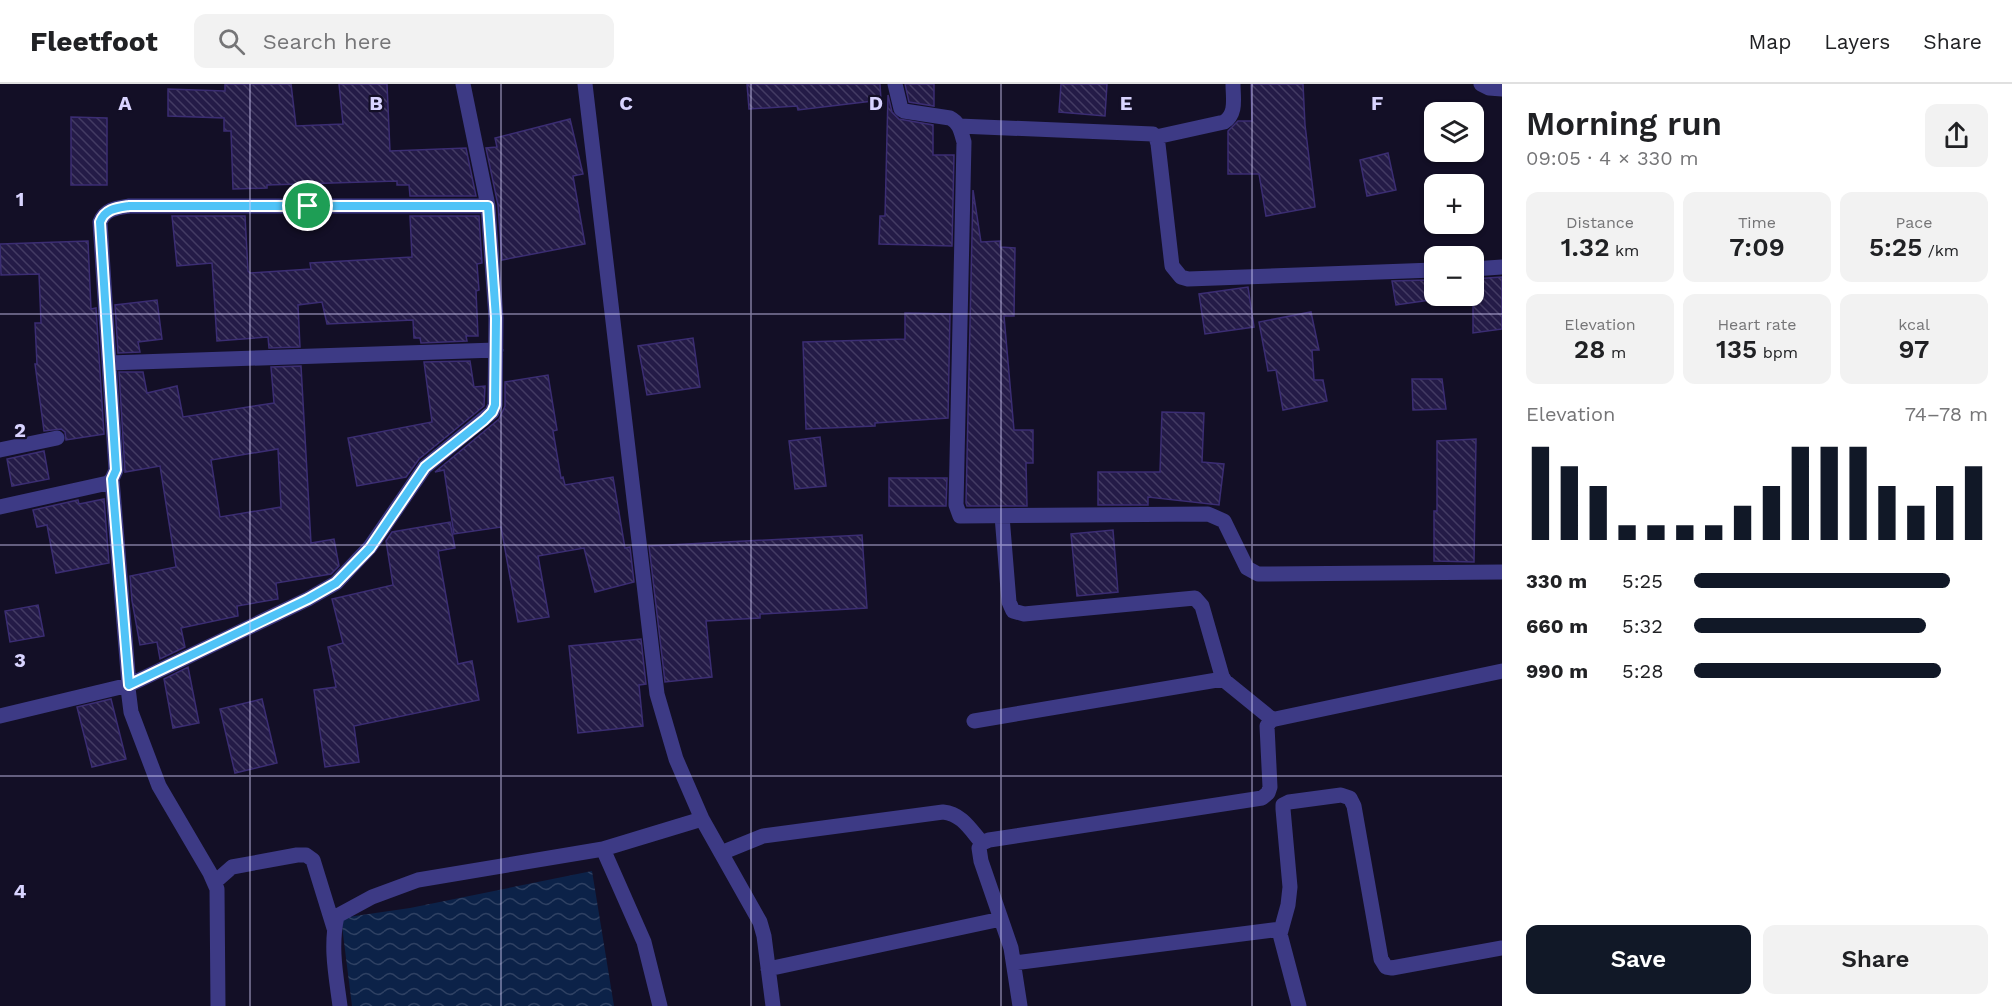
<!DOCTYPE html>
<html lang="en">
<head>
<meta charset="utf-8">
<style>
  body { margin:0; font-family:"Work Sans",sans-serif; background:#f2f2f2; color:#202124; height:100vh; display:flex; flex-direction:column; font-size:22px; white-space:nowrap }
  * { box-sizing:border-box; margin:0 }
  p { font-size:20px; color:#757577 }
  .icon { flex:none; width:33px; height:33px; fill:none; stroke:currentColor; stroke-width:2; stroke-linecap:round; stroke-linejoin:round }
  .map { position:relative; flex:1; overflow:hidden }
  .sheet { display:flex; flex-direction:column; background:#fff; width:510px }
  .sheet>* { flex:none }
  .buttons { position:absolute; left:1424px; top:18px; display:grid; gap:12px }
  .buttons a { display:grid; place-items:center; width:60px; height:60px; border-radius:12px; background:#fff; box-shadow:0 2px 4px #0004; font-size:30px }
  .pin { position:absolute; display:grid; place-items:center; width:51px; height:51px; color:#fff; margin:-26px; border:3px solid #fff; border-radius:50%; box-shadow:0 2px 6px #0007 }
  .round { display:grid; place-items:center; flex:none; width:63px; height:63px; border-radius:12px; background:#f2f2f2 }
  .overview { display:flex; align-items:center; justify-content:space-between; height:102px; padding:0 24px }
  h1 { font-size:33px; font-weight:600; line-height:45px }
  .stats { display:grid; grid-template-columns:repeat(3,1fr); gap:9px; height:102px; padding:6px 24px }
  .stats div { display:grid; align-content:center; border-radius:12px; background:#f2f2f2; text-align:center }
  .stats b { font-size:26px; font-weight:600 }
  .stats small { font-size:16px; font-weight:400 }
  .stats p { font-size:16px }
  .chart { height:168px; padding:12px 24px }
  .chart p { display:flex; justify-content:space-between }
  .chart svg { width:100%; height:108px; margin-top:6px; stroke:#111827; stroke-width:6 }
  .primary-button { display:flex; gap:12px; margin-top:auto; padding:12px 24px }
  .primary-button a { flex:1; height:69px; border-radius:12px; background:#111827; color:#fff; font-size:24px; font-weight:600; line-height:69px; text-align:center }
  .primary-button a+a { background:#f2f2f2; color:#202124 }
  ul { padding:0 24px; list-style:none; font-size:20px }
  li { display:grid; grid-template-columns:96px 72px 1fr; align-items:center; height:45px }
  li i { height:15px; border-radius:8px; background:#111827 }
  header { display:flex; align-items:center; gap:36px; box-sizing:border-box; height:84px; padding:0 30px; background:#fff; border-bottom:2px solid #e0e0e0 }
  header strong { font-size:28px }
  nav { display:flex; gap:33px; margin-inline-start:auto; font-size:21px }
  .search { width:420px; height:54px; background:#f2f2f2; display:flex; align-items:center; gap:15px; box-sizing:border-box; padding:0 21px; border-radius:12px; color:#757577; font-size:22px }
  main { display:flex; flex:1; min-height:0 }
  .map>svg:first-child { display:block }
  .water { fill:url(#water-waves) }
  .building { fill:url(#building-back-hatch); stroke:#3b2d73; stroke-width:1.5; fill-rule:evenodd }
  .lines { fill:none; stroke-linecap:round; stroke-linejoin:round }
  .street { stroke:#3d3a85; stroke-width:15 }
  .route-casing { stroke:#fff; stroke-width:12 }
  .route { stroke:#4fc3f7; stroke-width:8 }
  .grid { fill:none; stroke:#d9d4ff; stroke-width:1.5; stroke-opacity:0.55 }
  .grid-label { font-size:20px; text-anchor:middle; font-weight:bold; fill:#d9d4ff; stroke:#130f26; stroke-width:4.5; stroke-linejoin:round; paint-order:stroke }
</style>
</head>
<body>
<header>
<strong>Fleetfoot</strong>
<div class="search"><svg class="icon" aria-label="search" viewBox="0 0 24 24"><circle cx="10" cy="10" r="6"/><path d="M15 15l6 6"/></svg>Search here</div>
<nav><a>Map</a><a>Layers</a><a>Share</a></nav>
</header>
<main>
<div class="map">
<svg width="1502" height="922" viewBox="0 0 1502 922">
  <defs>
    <pattern id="water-waves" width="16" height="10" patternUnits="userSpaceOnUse" patternTransform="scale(1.5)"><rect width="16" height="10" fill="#0c2248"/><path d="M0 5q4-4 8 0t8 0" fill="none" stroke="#2f4163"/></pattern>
    <pattern id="building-back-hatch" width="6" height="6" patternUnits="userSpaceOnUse" patternTransform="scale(1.5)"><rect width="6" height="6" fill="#241b47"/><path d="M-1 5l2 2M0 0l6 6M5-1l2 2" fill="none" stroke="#433b63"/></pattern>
  </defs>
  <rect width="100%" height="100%" fill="#130f26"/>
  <path class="water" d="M592,787l22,135h-262l-11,-88 69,-10z"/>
  <path class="building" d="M225,0h66l5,42 47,-2 -4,-40h48l3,67 76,-3 10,48h-66l-1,-11h-12v-4l-130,4v3l-34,1 -2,-58h-7v-13l-56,-2v-27l57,2z
    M747,0h133l1,16 -83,10 -1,-4 -48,3z
    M905,0h29v22l-25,-4z
    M1061,0h46l-2,32 -46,-4z
    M1251,0h52l2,41 10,82 -49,9 -7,-42h-31v-43l10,-10h14z
    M888,11l4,17 7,7 34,6v30h21l-2,91 -73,-2 1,-28h5z
    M71,33l36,1v67h-36z
    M570,35l13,55 -10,2 12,68 -83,16 -4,-55 -12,-57 11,-1 -2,-9z
    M1388,69l8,37 -29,6 -7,-36z
    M973,106l8,52 19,-1v6l15,1 -1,68h-10l10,114h19v33h-7l1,43h-60l-1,-3z
    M172,132h73l3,55 2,2 61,-4 -1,-6 102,-6 -2,-41h69l3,47 -5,1 2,26 -3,1 2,45h-12l1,5 -46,2 -1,-5h-6l-1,-18 -86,4 -5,-22 -24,3 2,42 -31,1 -1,-11 -51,4 -5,-78 -35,3z
    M88,157l3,68 5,-1 8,126 -38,6 -1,-8 -4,-3 -17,2 -9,-67h2l-2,-41h6l-2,-49 -38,1 -1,-31z
    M1502,193v52l-29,4v-54z
    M1427,196l3,20 -34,5 -4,-24z
    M1248,203l6,40 -49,7 -6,-40z
    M157,216l5,39 -24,3 2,10 -22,1 -3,-48z
    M1311,228l8,38h-7l2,30h9l4,21 -44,9 -7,-40 -8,1 -9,-49z
    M905,229l45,1 -2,104 -73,5v3l-69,3 -3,-87 102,-3z
    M693,254l7,49 -53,8 -9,-49z
    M470,277l4,26 11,-1 -1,20 -65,53 -13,18 -49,9 -9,-48 84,-16 -8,-60z
    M301,282l10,177 23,-4 5,27 -8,8 -55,9 2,16 -41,7 1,10 -57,12 4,19 -25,12 -3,-17 -17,3 -8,-44 -2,-25 46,-9 -16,-101 -35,6 -6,-100h24l4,21 30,-7 6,31 91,-14 -3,-36zM278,365l3,58 -61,10 -9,-57z
    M548,291l9,55 -4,1 8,47 2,-1 2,8 48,-8 12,71 5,-1 4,35 -39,10 -11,-44 -46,8 11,61 -31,5 -17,-95 -47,7 -10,-64 -9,2 64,-53 6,-13v-24z
    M1412,295h30l4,30 -33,1z
    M1162,328l42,1 -2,49 22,2 -5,41 -71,-8v8h-50v-33h62z
    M820,353l6,49 -31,3 -6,-48z
    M1476,355l-2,123 -40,-1v-50h3v-70z
    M44,367l5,28 -37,7 -5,-27z
    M889,394h58l-1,28h-57z
    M104,415l5,64 -53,10 -9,-48 -10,2 -4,-17 45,-10 1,4z
    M450,438l5,26 -17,3 20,113 14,-3 7,39 -125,26 5,36 -34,5 -11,-77 22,-3 -8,-40 15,-4 -11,-44 61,-14 -7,-44 6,-9z
    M1113,446l5,62 -41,4 -6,-62z
    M862,451l5,73 -107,6v4l-54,3 6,56 -47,5 -16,-136z
    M38,521l6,31 -34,6 -5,-31z
    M641,555l5,45 -7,1 4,41 -65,7 -9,-87z
    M188,583l11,56 -26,5 -9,-49z
    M111,615l15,60 -34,8 -15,-60z
    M262,615l15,64 -42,10 -15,-64z"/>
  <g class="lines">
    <path class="street" d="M585,0l72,610 19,65 26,60 58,103 4,14 9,70
      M895,0l6,25 3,2 46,7c10,5 11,14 14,24l-8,363 4,11 248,-2 16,7 23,47 11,6 244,-2
      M1481,0l8,4 13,1
      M959,42l194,8 3,3 2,7 14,122 9,11 7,2 246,-9
      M1156,53l68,-15c13,-8 9,-24 9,-38
      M1473,185l29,-2
      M109,279l387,-13
      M0,366l57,-12
      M0,423l108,-24 4,-4 4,-9 -16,-248c5,-13 16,-14 29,-16h359
      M1002,432l7,86 4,9 11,3 171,-16 7,8 20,70 3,5 48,39
      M0,632l129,-31 -17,-206
      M974,637l249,-42
      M603,765l99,-30
      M721,769l42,-17 180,-24c19,2 27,17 39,31
      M215,798l17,-15 65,-12h9l7,5 21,68
      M1014,879l267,-34
      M768,885l233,-50
      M218,922l-1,-117 -7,-16 -51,-87 -28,-74 -3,-24 1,-3 179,-86 28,-16 34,-36 55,-80 67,-55 3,-7 1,-87 -8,-112 -25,-122
      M340,922c-4,-31 -10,-59 -3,-90l35,-19 46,-17 185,-31 41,93 16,64
      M1020,922l-9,-58 -30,-87 -2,-13 3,-5 7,-3 273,-42 6,-5 2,-6 -3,-61 4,-6 231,-49
      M1299,922l-19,-72 8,-29 2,-18 -7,-78v-4l6,-3 52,-7 9,3 4,8 27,153 5,8 6,1 110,-20"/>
  </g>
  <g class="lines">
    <defs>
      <path id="route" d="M129,122h359l8,112 -1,87 -3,7 -8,8 -59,47 -55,81 -34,35 -28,16 -179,86 -17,-206 4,-9 -16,-248c5,-13 16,-14 29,-16z"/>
    </defs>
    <use href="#route" class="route-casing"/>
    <use href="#route" class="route"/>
  </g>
  <path class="grid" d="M250,0v922M501,0v922M751,0v922M1001,0v922M1252,0v922M0,230h1502M0,461h1502M0,692h1502"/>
  <g class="grid-label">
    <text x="125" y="26">A</text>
    <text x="376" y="26">B</text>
    <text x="626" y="26">C</text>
    <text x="876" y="26">D</text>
    <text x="1126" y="26">E</text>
    <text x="1377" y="26">F</text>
    <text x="20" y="122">1</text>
    <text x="20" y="353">2</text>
    <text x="20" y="583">3</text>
    <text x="20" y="814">4</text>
  </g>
</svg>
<div class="buttons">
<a><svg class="icon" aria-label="layers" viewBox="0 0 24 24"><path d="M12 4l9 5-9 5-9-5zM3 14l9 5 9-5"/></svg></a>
<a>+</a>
<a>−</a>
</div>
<div class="pin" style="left:308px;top:122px;background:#1e9e55"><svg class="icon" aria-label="arrive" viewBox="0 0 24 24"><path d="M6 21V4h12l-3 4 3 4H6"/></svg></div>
</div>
<section class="sheet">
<div class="overview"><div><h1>Morning run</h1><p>09:05 · 4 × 330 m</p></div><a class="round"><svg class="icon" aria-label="share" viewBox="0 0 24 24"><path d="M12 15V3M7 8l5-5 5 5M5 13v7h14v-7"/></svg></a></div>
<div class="stats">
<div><p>Distance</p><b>1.32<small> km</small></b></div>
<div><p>Time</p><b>7:09</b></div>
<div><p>Pace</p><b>5:25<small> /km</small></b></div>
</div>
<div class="stats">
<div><p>Elevation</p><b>28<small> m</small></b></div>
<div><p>Heart rate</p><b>135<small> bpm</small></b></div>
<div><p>kcal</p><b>97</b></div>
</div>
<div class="chart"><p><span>Elevation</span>74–78 m</p>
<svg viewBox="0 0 160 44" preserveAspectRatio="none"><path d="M5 44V6M15 44V14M25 44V22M35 44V38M45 44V38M55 44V38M65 44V38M75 44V30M85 44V22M95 44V6M105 44V6M115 44V6M125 44V22M135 44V30M145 44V22M155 44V14"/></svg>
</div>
<ul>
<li><b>330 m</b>5:25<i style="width:87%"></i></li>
<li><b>660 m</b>5:32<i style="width:79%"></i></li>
<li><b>990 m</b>5:28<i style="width:84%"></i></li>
</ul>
<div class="primary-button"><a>Save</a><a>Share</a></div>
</section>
</main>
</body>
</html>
